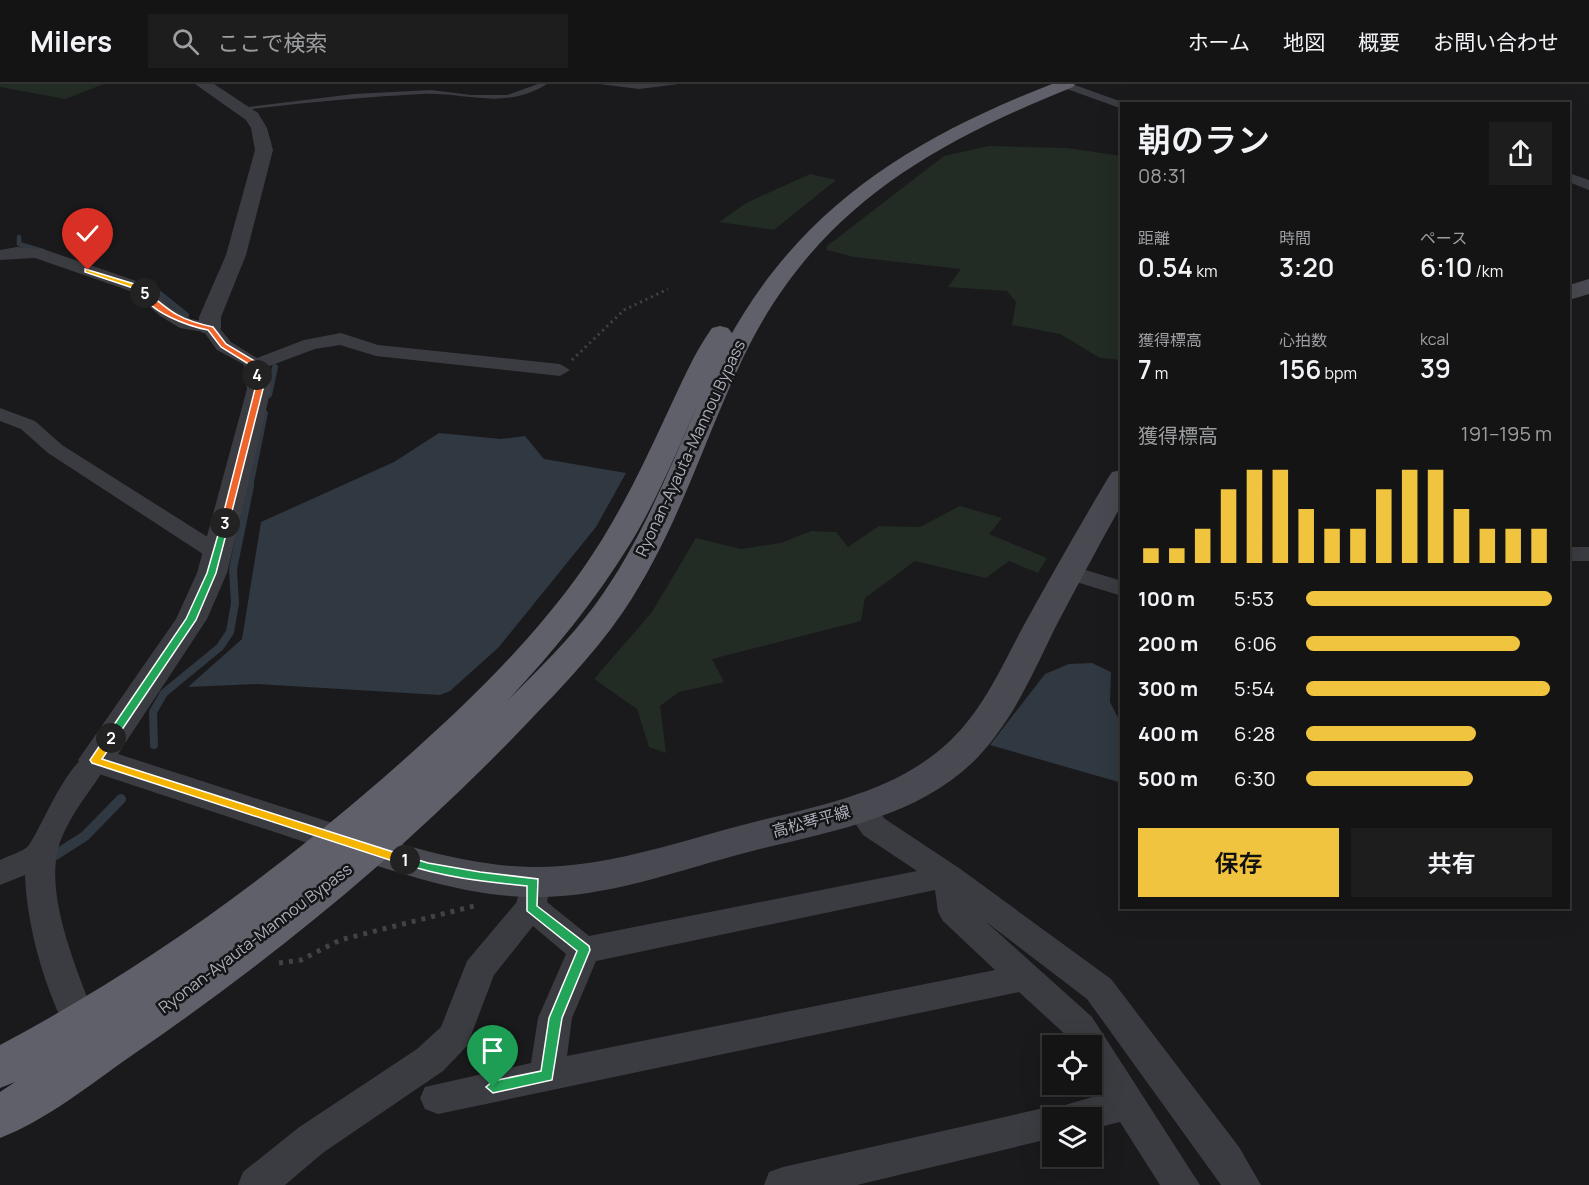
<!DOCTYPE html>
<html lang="ja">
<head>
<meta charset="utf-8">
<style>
  body { margin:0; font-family:Manrope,"Noto Sans JP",sans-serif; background:#1d1d1e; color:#f1f3f6; height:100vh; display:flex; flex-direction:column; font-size:22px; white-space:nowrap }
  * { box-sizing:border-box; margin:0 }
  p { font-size:20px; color:#9d9ea0 }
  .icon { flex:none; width:33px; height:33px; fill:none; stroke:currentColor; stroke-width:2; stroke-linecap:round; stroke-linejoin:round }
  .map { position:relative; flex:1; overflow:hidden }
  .details { position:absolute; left:1120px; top:18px; width:450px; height:807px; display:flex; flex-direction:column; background:#141415; border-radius:0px; box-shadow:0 6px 24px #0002,0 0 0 2px #333334 }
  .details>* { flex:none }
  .fabs { position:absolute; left:1042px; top:951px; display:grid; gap:12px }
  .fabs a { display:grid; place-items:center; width:60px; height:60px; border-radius:0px; background:#141415; box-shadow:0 6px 24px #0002,0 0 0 2px #333334; font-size:30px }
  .pin { position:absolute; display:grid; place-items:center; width:51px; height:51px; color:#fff; margin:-62px -26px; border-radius:50% 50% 50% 0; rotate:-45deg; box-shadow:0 0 6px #0007 }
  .pin .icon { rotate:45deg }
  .km { position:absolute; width:30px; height:30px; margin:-15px; border-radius:50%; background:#222; color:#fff; font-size:16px; line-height:30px; text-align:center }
  .round { display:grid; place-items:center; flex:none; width:63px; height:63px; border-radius:0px; background:#1d1d1e }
  .headline { display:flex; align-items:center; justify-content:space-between; height:102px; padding:0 18px }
  h1 { font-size:33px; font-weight:600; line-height:45px }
  .figures { display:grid; grid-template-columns:repeat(3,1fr); gap:9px; height:102px; padding:6px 18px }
  .figures div { display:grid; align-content:center }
  .figures b { font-size:26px; font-weight:600 }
  .figures small { font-size:16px; font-weight:400 }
  .figures p { font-size:16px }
  .chart { height:168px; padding:12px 18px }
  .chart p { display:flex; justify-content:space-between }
  .chart svg { width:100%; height:108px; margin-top:6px; stroke:#f0c43e; stroke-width:6 }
  .button { display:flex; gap:12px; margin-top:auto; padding:12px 18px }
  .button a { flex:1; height:69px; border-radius:0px; background:#f0c43e; color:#111; font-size:24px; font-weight:600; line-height:69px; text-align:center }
  .button a+a { background:#1d1d1e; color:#f1f3f6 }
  ul { padding:0 18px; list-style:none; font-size:20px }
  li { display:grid; grid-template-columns:96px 72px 1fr; align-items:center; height:45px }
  li i { height:15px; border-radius:8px; background:#f0c43e }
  header { display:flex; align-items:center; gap:36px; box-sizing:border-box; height:84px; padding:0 30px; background:#141415; border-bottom:2px solid #333334 }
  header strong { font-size:28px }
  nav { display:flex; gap:33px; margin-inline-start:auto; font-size:21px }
  .search { width:420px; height:54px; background:#1d1d1e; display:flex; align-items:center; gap:15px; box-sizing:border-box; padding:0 21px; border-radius:0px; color:#9d9ea0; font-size:22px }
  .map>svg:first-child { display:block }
  .green { fill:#222b24 }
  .water { fill:#303841 }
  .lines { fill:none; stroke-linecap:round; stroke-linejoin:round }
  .stream-far3 { stroke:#303841; stroke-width:4.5 }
  .stream-far2 { stroke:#303841; stroke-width:6 }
  .stream-far1 { stroke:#303841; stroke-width:8 }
  .stream { stroke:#303841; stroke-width:10 }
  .path-far1 { stroke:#414248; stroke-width:3; stroke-dasharray:2 4; stroke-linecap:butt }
  .path { stroke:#414248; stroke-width:5; stroke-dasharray:4 6; stroke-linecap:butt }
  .service { fill:#3b3c41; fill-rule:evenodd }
  .minor { fill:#3b3c41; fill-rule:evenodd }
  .tertiary { fill:#3b3c41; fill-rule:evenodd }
  .secondary { fill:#494a51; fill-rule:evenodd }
  .trunk { fill:#5f6069; fill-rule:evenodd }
  .split-1 { fill:#22a559; stroke:#fff; stroke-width:1.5 }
  .split-2 { fill:#f5b400; stroke:#fff; stroke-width:1.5 }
  .split-3 { fill:#22a559; stroke:#fff; stroke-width:1.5 }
  .split-4 { fill:#f0652b; stroke:#fff; stroke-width:1.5 }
  .split-5 { fill:#f0652b; stroke:#fff; stroke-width:1.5 }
  .split-6 { fill:#f5b400; stroke:#fff; stroke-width:1.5 }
  .labels { text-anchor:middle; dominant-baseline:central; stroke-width:5; stroke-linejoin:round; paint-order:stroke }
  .street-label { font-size:16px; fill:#adb0bc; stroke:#151517 }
</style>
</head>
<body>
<header>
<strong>Milers</strong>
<div class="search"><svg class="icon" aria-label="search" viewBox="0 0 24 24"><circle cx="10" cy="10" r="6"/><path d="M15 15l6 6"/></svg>ここで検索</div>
<nav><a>ホーム</a><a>地図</a><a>概要</a><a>お問い合わせ</a></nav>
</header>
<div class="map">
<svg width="1589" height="1101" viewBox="0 0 1589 1101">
  <rect width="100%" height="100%" fill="#1a1a1c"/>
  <path class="green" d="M0,0h104l-39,15 -65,-12z
    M989,62l78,2 55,8v204l-22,-2 -40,-24 -48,-9 4,-23 -9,-11 -59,-4 13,-18 -107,-12 -27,-7v-4l117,-90z
    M810,90l26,6 -62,50 -55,-8 27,-19z
    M960,422l42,12 -13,16 58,24 -9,15 -29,-12 -23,17 -71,-17 -50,37 -4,23 -149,38 12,23 -45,10 -19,14 6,47 -17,-6 -12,-38 -43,-30 58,-67 44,-74 45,11 40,-6 30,-12 25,1 12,15 31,-21 41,1z"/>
  <path class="water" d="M439,349l62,6 24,-3 19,23 82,14 -30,54 -98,121 -48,43 -10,4 -183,-11 -69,3 54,-48 19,-117 133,-60z
    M1092,579l19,9 -1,30 12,24v57l-132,-38 55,-71 24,-10z"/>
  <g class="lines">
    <path class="stream-far3" d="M19,153v7l24,7"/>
    <path class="stream-far2" d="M140,199l11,4 35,28
      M269,311l6,-28
      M250,403l15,-74"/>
    <path class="stream-far1" d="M154,661l-1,-33 11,-19 56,-46 10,-15 5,-29 -2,-34 17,-83"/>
    <path class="stream" d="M49,775l36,-23 36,-37"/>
    <path class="path-far1" d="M572,276l52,-50 44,-21"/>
    <path class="path" d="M279,879l22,-3 39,-20 138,-35"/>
    <path class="service" d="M538,0h9c-44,27 -80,8 -125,10 -60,3 -119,9 -179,16l-3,-2 114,-14 77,-4 40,5h36z
      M599,0h80l-40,5z"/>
    <path class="minor" d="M1053,0h19l56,20h-6v4l-5,-1z
      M1569,89l20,7v10l-20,-8z
      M17,163l26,2 102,35 27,24 19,11 25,5 15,18 26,16 47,-18 37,-7 37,12 182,19 10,6 -10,6 -184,-20 -36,-11 -25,4 -59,22 -39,-21 -13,-18 -24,-4 -20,-12 -27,-24 -98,-34 -35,2v-10z
      M0,324l35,13 27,24 163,103 4,5 -4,5h-16l-161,-105 -27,-24 -21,-8z
      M1569,463h20v14h-20z
      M1069,481l53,16v15l-62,-19 -3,-5 3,-5z
      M96,666l10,3 4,7c-16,27 -39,52 -50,82 -18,52 19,132 37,181l-5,10 -12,4 -12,-4c-24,-47 -41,-106 -43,-158l-25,10v-25c8,-4 25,-9 29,-15 16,-24 39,-87 67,-95z
      M860,713l10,4 15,18 74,49 152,111 128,168 22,38h-40l-134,-186 -102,-78 107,96 108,168h-40l-40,-63 -28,7v-11h-39v20l-196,47h-93l5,-13 14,-5 270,-61 5,1 45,-13 -11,-18v-30h-19l-5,-9 -49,-45 -581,122 -13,-5 -5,-11 5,-11 106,-24 7,-45 28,-64 -33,-28 -39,49 -27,71 -24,25 -119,81 -39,33h-47l5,-13 55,-44 119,-79 24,-22 26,-66 49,-58 6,-19 11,-4 11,4 5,8 -2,10 42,34 328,-65 -54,-36 -18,-27 5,-7zM935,806l3,22 5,9 52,49 -428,86 5,-38 24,-57z"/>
    <path class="tertiary" d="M195,0h19l44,29 9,15 6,22 -27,105 -25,62v11l-3,5h-16l-3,-5v-11l27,-62 29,-105 -4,-22 -5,-8z
      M256,274l8,2 4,5 3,24 -44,184 -20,46 -89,135 233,75 6,10 -6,10 -13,4 -254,-84 -6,-9 98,-141 21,-46 50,-184 -3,-24 4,-5z"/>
    <path class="secondary" d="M1589,195v15l-20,6v-15z
      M1122,386v34c-23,41 -45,82 -67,124 -22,45 -42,92 -77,129 -61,64 -160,76 -241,98 -66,18 -134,43 -204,42 -68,0 -135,-25 -199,-45l-6,-10 6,-10 14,-4c59,18 121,38 184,39 69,1 137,-22 203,-40 74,-20 158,-31 216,-87 33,-32 51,-74 73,-115 27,-49 55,-98 84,-147l4,-6z"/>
    <path class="trunk" d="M1052,0h23l-2,3c-147,59 -261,125 -331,273 -40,85 -66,174 -119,252 -32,47 -73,87 -112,128 -115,118 -244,223 -380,316 -40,28 -86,65 -131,82v-46l15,-10 -15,6v-43c138,-73 264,-164 382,-266 72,-63 144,-130 200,-209 33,-47 58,-98 82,-150 15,-31 28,-64 48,-92l8,-2 8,2 4,5 -5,9c73,-135 186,-204 325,-258zM698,320c-30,68 -58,140 -103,201 -26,35 -56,64 -87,95 45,-48 87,-99 122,-156 27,-44 47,-93 68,-140z"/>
  </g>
  <path class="split-1" d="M405,772l23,7 52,9 58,7 -1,27 52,40 1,4 -28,68 -10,62 -59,13 -7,-6 7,-6 48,-10 8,-53 28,-67 -50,-40v-25c-43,-4 -85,-9 -126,-23l-2,-3z"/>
  <path class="split-2" d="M111,650l5,4 -14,21 307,98 2,3 -6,5 -313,-102 -2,-3 17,-25z"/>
  <path class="split-3" d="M222,437l7,2 -13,50 -20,47 -81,120h-8v-5l79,-116 21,-46z"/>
  <path class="split-4" d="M257,289l4,2 2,14 -34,134 -4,2 -4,-2 34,-134 -2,-14z"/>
  <path class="split-5" d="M142,208h5c25,21 33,28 66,35l13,17 32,19 2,14h-6l-2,-11 -31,-19 -13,-17c-20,-4 -60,-18 -66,-38z"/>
  <path class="split-6" d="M85,185l56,17 7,7 -6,1 -6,-5 -51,-17z"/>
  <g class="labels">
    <g class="street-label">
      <text transform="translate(690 364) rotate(-65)">Ryonan-Ayauta-Mannou Bypass</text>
      <text transform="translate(811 737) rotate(-15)">高松琴平線</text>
      <text transform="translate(255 854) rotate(-37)">Ryonan-Ayauta-Mannou Bypass</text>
    </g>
  </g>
</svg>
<div class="fabs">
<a><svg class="icon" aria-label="locate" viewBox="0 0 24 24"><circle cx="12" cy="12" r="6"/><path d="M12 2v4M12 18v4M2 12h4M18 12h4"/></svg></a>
<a><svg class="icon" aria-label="layers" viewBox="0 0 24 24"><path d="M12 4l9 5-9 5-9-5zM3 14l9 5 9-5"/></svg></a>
</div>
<div class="pin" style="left:493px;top:1003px;background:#1e9e55"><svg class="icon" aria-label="arrive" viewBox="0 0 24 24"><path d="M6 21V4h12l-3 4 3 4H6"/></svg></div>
<div class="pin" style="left:88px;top:186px;background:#d93025"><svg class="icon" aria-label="check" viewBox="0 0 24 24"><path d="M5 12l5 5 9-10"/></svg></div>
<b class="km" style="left:405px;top:776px">1</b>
<b class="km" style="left:111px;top:654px">2</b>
<b class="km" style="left:225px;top:439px">3</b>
<b class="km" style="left:257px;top:291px">4</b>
<b class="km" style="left:145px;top:209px">5</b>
<section class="details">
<div class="headline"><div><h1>朝のラン</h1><p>08:31</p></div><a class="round"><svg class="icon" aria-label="share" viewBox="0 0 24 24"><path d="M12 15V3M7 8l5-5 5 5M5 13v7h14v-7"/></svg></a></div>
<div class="figures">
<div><p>距離</p><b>0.54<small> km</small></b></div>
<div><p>時間</p><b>3:20</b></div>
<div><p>ペース</p><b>6:10<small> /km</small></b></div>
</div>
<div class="figures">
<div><p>獲得標高</p><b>7<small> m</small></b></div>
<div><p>心拍数</p><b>156<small> bpm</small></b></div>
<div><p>kcal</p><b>39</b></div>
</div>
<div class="chart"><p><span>獲得標高</span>191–195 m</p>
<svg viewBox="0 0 160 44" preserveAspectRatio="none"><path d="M5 44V38M15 44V38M25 44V30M35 44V14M45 44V6M55 44V6M65 44V22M75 44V30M85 44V30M95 44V14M105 44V6M115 44V6M125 44V22M135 44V30M145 44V30M155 44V30"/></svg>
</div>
<ul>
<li><b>100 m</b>5:53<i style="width:100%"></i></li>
<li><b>200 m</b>6:06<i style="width:87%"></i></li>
<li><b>300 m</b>5:54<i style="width:99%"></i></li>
<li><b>400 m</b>6:28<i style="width:69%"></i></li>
<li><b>500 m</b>6:30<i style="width:68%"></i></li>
</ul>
<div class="button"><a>保存</a><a>共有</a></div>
</section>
</div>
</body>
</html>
